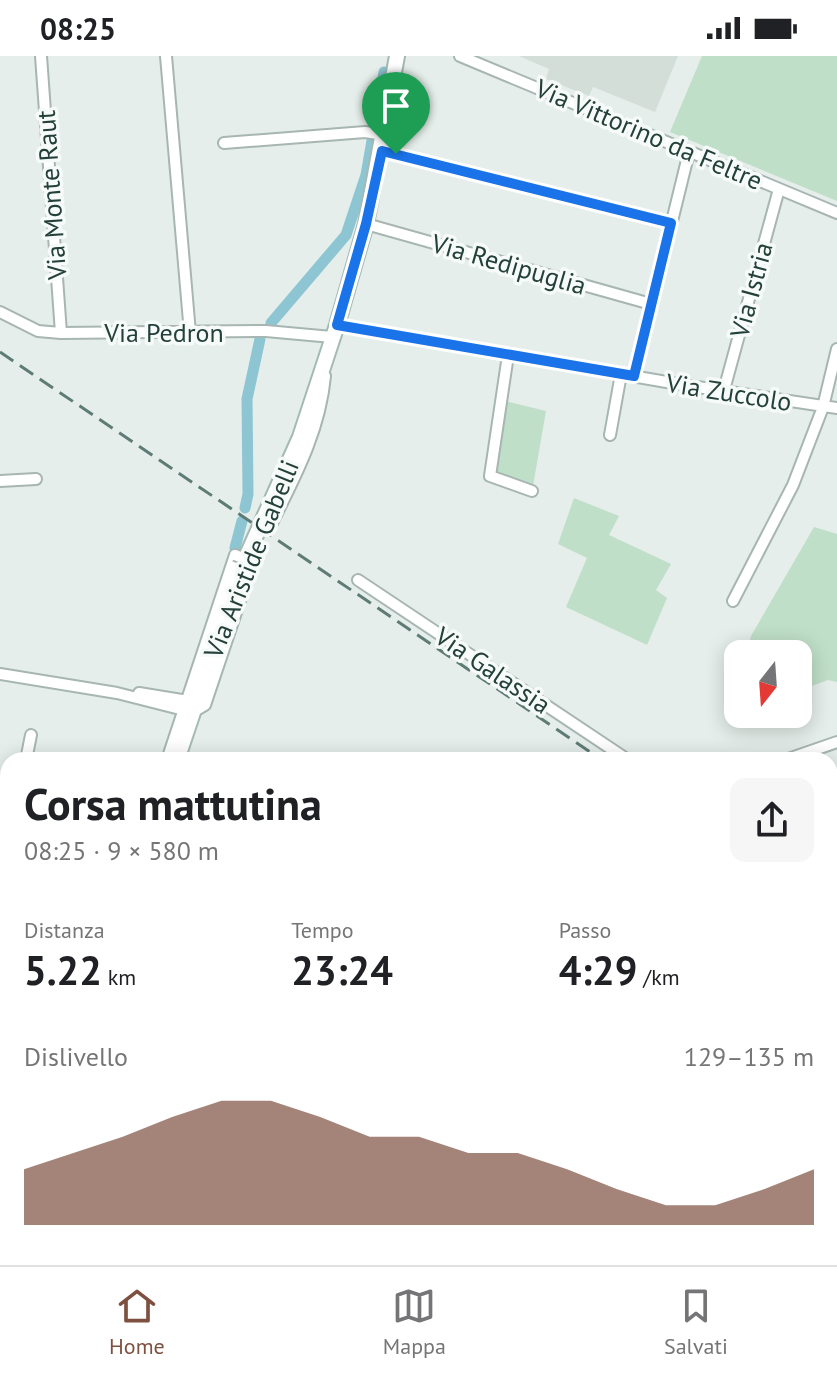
<!DOCTYPE html>
<html lang="it">
<head>
<meta charset="utf-8">
<style>
  body { margin:0; font-family:"PT Sans",sans-serif; background:#f6f6f6; color:#202124; height:100vh; display:flex; flex-direction:column; font-size:30px; white-space:nowrap }
  * { box-sizing:border-box; margin:0 }
  p { font-size:26px; color:#757577 }
  .icon { flex:none; width:44px; height:44px; fill:none; stroke:currentColor; stroke-width:2; stroke-linecap:round; stroke-linejoin:round }
  .map { position:relative; flex:1; overflow:hidden }
  .details { position:absolute; left:0px; top:696px; width:838px; height:514px; display:flex; flex-direction:column; background:#fff; border-radius:24px 24px 0 0; box-shadow:0 4px 20px #0003 }
  .details>* { flex:none }
  .needle { width:52px; rotate:197deg }
  .controls { position:absolute; left:724px; top:584px; display:grid; gap:16px }
  .controls a { display:grid; place-items:center; width:88px; height:88px; border-radius:16px; background:#fff; box-shadow:0 4px 20px #0003; font-size:40px }
  .pin { position:absolute; display:grid; place-items:center; width:68px; height:68px; color:#fff; margin:-82px -34px; border-radius:50% 50% 50% 0; rotate:-45deg; box-shadow:0 0 8px #0007 }
  .pin .icon { rotate:45deg }
  .round { display:grid; place-items:center; flex:none; width:84px; height:84px; border-radius:16px; background:#f6f6f6 }
  .head { display:flex; align-items:center; justify-content:space-between; height:136px; padding:0 24px }
  h1 { font-size:44px; font-weight:700; line-height:60px }
  .figures { display:grid; grid-template-columns:repeat(3,1fr); gap:12px; height:136px; padding:8px 24px }
  .figures div { display:grid; align-content:center }
  .figures b { font-size:40px; font-weight:700 }
  .figures small { font-size:22px; font-weight:400 }
  .figures p { font-size:22px }
  .chart { height:224px; padding:16px 24px }
  .chart p { display:flex; justify-content:space-between }
  .chart svg { width:100%; height:144px; margin-top:8px; fill:#7e503f; opacity:.7 }
  .status { display:flex; justify-content:space-between; align-items:center; height:56px; padding:0 40px; background:#fff; direction:ltr }
  .status svg { height:22px; fill:currentColor }
  .tabs { display:flex; justify-content:space-around; align-items:center; height:112px; border-top:2px solid #e0e0e0; background:#fff; font-size:22px; color:#757577 }
  .tabs a { display:grid; justify-items:center; gap:4px }
  .tabs .on { color:#7e503f }
  .map>svg:first-child { display:block }
  .built { fill:#d3ded9 }
  .green { fill:#bfdfc8 }
  .lines { fill:none; stroke-linecap:round; stroke-linejoin:round }
  .canal { stroke:#8ec5d2; stroke-width:11 }
  .street-casing { stroke:#a7b6b2; stroke-width:14 }
  .secondary-casing { stroke:#a3bab3; stroke-width:18 }
  .primary-casing { stroke:#c2cac8; stroke-width:20 }
  .street { stroke:#fff; stroke-width:10 }
  .secondary { stroke:#fff; stroke-width:14 }
  .primary { stroke:#6aa396; stroke-width:16 }
  .rail { stroke:#5f7b75; stroke-width:3; stroke-dasharray:16 8; stroke-linecap:butt }
  .street-bridge-casing { stroke:#a7b6b2; stroke-width:14; stroke-linecap:butt }
  .street-bridge { stroke:#fff; stroke-width:10 }
  .route-casing { stroke:#fff; stroke-width:16 }
  .route { stroke:#1a73e8; stroke-width:10 }
  .labels { text-anchor:middle; dominant-baseline:central; stroke-width:7; stroke-linejoin:round; paint-order:stroke }
  .street-label { font-size:26px; fill:#24403a; stroke:#f6faf8 }
</style>
</head>
<body>
<div class="status"><b>08:25</b><svg viewBox="0 0 49 12"><path d="M0 12V9h3v3zM5 12V6h3v6zM10 12V3h3v9zM15 12V0h3v12zM26 1h20v11H26zM47 4h2v5h-2z"/></svg></div>
<div class="map">
<svg width="837" height="1209" viewBox="0 0 837 1209">
  <rect width="100%" height="100%" fill="#e5eeea"/>
  <path class="built" d="M519,0h159l-23,56 -62,-25 -4,9 -43,-17 3,-10z
    M0,951l8,3v82l-8,1z
    M0,1104l8,3v95h13l-2,7h-19v-21l7,-25 -7,-17z
    M102,1202h486l16,7h-505z"/>
  <path class="green" d="M702,0h135v145l-167,-69z
    M505,345l41,10 -13,75 -39,-12z
    M574,442l45,18 -10,19 62,29 -15,26 11,8 -20,47 -81,-38 21,-49 -29,-14z
    M814,471l23,7v148l-9,-2 -30,11v-37h-51l4,-18z"/>
  <g class="lines">
    <path class="canal" d="M271,267l75,-88 20,-60 18,-103
      M245,452l3,-14 -1,-95 13,-60
      M235,492l7,-27
      M84,1209l2,-7"/>
    <defs>
      <path id="street" d="M41,0l20,277
        M166,0l24,277
        M460,0l377,157
        M224,87l141,-11 20,3
        M382,95l289,72
        M366,168l285,80
        M0,256l38,19 23,2 205,-2 66,6
        M337,269l347,60 153,23
        M508,299l-18,121 42,15
        M634,320l55,-224
        M724,334l55,-201
        M610,379l11,-61
        M0,425l36,-2
        M272,467c24,-48 48,-93 53,-147
        M358,524l270,180
        M733,545l60,-116 30,-78 14,-58
        M0,618l117,19 67,17
        M139,637l55,9
        M193,656l12,-7 48,-143
        M26,704l5,-25
        M167,704l68,-205
        M785,704l52,-18
        M0,858l8,-46
        M94,1209l3,-7"/>
      <path id="secondary" d="M177,704l66,-196 57,-127 37,-112 29,-101 31,-168
        M0,934l8,4"/>
      <path id="primary" d="M0,1040l8,-1
        M621,1202l17,7"/>
    </defs>
    <use href="#street" class="street-casing"/>
    <use href="#secondary" class="secondary-casing"/>
    <use href="#primary" class="primary-casing"/>
    <use href="#street" class="street"/>
    <use href="#secondary" class="secondary"/>
    <use href="#primary" class="primary"/>
    <path class="rail" d="M0,296l602,408
      M830,859l7,5
      M830,886l7,5
      M830,911l7,5
      M830,938l7,4"/>
    <defs>
      <path id="street-bridge" d="M235,499l18,7"/>
    </defs>
    <use href="#street-bridge" class="street-bridge-casing"/>
    <use href="#street-bridge" class="street-bridge"/>
  </g>
  <g class="lines">
    <defs>
      <path id="route" d="M382,95l289,72 -37,153 -297,-51 29,-101z"/>
    </defs>
    <use href="#route" class="route-casing"/>
    <use href="#route" class="route"/>
  </g>
  <g class="labels">
    <g class="street-label">
      <text transform="translate(649 78) rotate(23)">Via Vittorino da Feltre</text>
      <text transform="translate(51 139) rotate(-94)">Via Monte Raut</text>
      <text transform="translate(509 208) rotate(16)">Via Redipuglia</text>
      <text transform="translate(751 234) rotate(-75)">Via Istria</text>
      <text x="164" y="276">Via Pedron</text>
      <text transform="translate(729 336) rotate(9)">Via Zuccolo</text>
      <text transform="translate(251 503) rotate(-68)">Via Aristide Gabelli</text>
      <text transform="translate(493 614) rotate(34)">Via Galassia</text>
    </g>
  </g>
</svg>
<div class="controls">
<a><svg class="needle" viewBox="-14 -14 28 28"><path d="M0-13l5 13h-10z" fill="#e53935"/><path d="M0 13l5-13h-10z" fill="#757577"/></svg></a>
</div>
<div class="pin" style="left:396px;top:98px;background:#1e9e55"><svg class="icon" aria-label="arrive" viewBox="0 0 24 24"><path d="M6 21V4h12l-3 4 3 4H6"/></svg></div>
<section class="details">
<div class="head"><div><h1>Corsa mattutina</h1><p>08:25 · 9 × 580 m</p></div><a class="round"><svg class="icon" aria-label="share" viewBox="0 0 24 24"><path d="M12 15V3M7 8l5-5 5 5M5 13v7h14v-7"/></svg></a></div>
<div class="figures">
<div><p>Distanza</p><b>5.22<small> km</small></b></div>
<div><p>Tempo</p><b>23:24</b></div>
<div><p>Passo</p><b>4:29<small> /km</small></b></div>
</div>
<div class="chart"><p><span>Dislivello</span>129–135 m</p>
<svg viewBox="0 0 160 44" preserveAspectRatio="none"><path d="M0 44V27L10 22L20 17L30 11L40 6L50 6L60 11L70 17L80 17L90 22L100 22L110 27L120 33L130 38L140 38L150 33L160 27V44z"/></svg>
</div>
</section>
</div>
<nav class="tabs">
<a class="on"><svg class="icon" aria-label="home" viewBox="0 0 24 24"><path d="M3 11l9-7 9 7M6 9v11h12V9"/></svg>Home</a>
<a><svg class="icon" aria-label="map" viewBox="0 0 24 24"><path d="M3 6l6-2 6 2 6-2v14l-6 2-6-2-6 2zM9 4v14M15 6v14"/></svg>Mappa</a>
<a><svg class="icon" aria-label="saved" viewBox="0 0 24 24"><path d="M7 4h10v16l-5-4-5 4z"/></svg>Salvati</a>
</nav>
</body>
</html>
